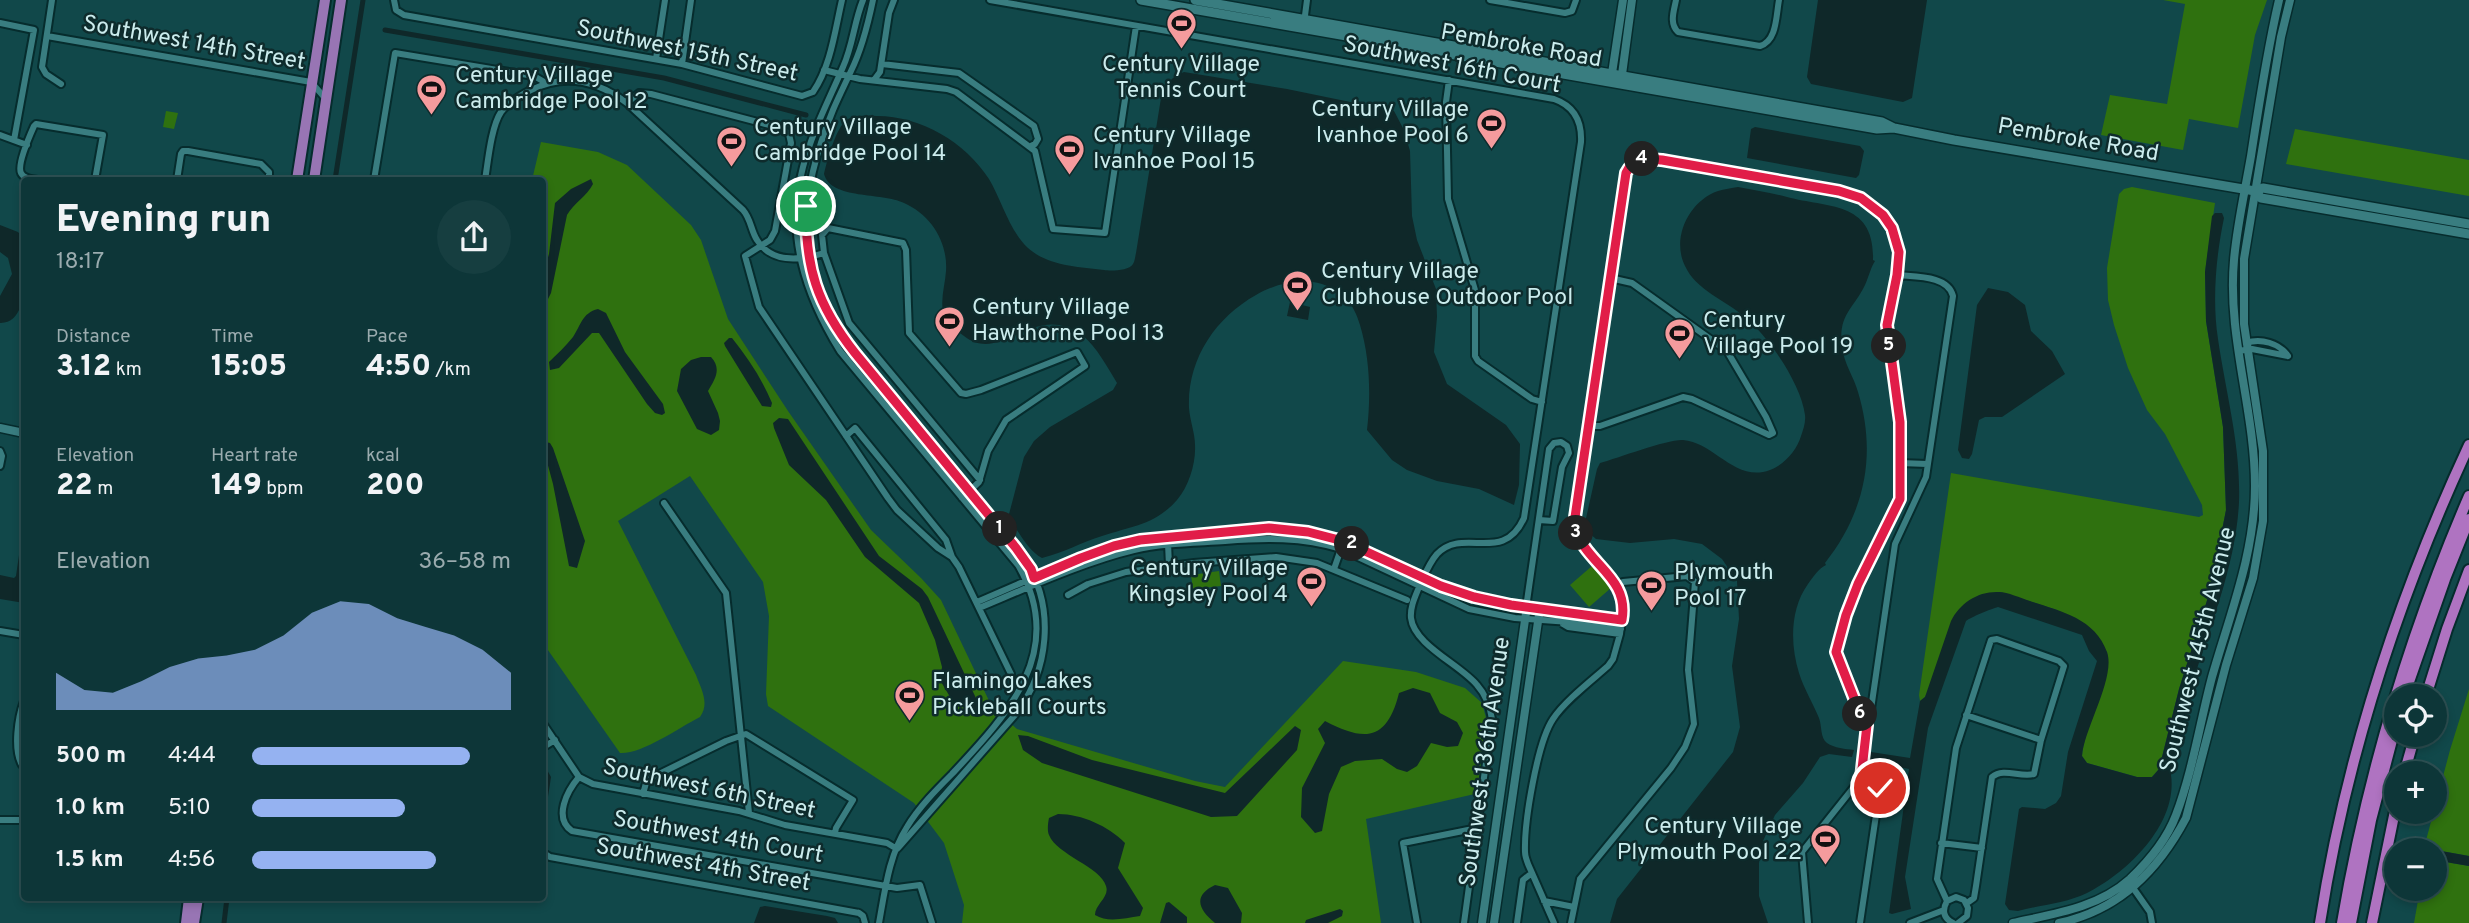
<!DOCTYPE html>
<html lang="en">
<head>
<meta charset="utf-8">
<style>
  body { margin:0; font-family:Overpass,sans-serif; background:#163e40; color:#f1f3f6; height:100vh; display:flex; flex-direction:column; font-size:26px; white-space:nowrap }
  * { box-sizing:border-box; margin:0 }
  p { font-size:23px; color:#9aabae }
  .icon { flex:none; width:38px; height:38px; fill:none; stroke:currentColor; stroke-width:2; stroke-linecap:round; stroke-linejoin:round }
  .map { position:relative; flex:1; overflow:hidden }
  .side { position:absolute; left:21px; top:177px; width:525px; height:724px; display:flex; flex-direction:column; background:#0d3638; border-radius:7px; box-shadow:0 4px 10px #0003,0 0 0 2px #2d5053 }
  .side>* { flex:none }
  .controls { position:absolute; left:2384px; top:684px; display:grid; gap:14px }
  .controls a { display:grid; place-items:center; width:63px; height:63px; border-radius:50%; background:#0d3638; box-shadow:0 4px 10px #0003,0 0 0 2px #2d5053; font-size:35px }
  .pin { position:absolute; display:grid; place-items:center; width:60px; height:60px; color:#fff; margin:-30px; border:4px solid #fff; border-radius:50%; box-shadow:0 2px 7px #0007 }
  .km { position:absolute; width:35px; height:35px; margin:-18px; border-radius:50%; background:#222; color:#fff; font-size:19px; line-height:35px; text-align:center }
  .round { display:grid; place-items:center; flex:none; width:74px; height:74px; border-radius:37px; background:#163e40 }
  .head { display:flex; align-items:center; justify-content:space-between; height:119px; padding:0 35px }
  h1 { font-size:38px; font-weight:800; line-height:52px }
  .stats { display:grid; grid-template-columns:repeat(3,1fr); gap:10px; height:119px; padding:7px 35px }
  .stats div { display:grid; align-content:center }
  .stats b { font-size:30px; font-weight:800 }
  .stats small { font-size:19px; font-weight:400 }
  .stats p { font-size:19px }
  .chart { height:196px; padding:14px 35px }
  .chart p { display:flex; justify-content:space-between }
  .chart svg { width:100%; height:126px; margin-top:7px; fill:#95b2f1; opacity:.7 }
  ul { padding:0 35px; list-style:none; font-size:23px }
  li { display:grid; grid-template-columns:112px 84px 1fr; align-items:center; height:52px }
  li i { height:18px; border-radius:9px; background:#95b2f1 }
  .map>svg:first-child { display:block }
  .green { fill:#2f710f }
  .water { fill:#0f2829 }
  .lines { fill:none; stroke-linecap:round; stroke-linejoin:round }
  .canal { stroke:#0f2829; stroke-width:5 }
  .minor-casing { stroke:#062c2d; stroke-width:10 }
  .tertiary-casing { stroke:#062c2d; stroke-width:11 }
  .secondary-casing { stroke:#062c2d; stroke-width:12 }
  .trunk-casing { stroke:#062c2d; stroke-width:14 }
  .motorway-casing { stroke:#062c2d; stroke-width:14 }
  .minor { stroke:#397d80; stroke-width:6 }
  .tertiary { stroke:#397d80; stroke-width:8 }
  .secondary { stroke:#397d80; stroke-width:9 }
  .trunk { stroke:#9875b4; stroke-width:10 }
  .motorway { stroke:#af73c1; stroke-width:10 }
  .route-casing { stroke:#fff; stroke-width:14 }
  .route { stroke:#e11d48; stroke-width:9 }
  .labels { text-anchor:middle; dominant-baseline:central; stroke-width:5; stroke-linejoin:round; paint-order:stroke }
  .street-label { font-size:23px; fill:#cbeced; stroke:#0e2b2c }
  .poi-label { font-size:23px; fill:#cbeced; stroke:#0e2b2c; text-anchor:start }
</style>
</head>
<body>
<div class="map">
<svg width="2469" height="923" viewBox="0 0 2469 923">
  <rect width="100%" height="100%" fill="#11484a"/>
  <path class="green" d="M2163,0h104l-12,35 -17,93 -49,-9 -6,31 -82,-15 9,-40 57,9 18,-100z
    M166,111l12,2 -4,16 -11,-2z
    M2295,129l174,31v36l-183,-32z
    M541,142l57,10 29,13 64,60 10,15 27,79 60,92 83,119 50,48 20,22 51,107 25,22 178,52 30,6 118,-126 73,11 49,16 17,15 6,22 -9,68 -113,26 15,104h-419l2,-18 -20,-62 -30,-40 -146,-97 -2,-12 3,-78 -6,-34 -73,-106 -72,45 78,154c5,14 14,28 4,42 -22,11 -57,37 -80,36l-77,-110 -1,-463h-10z
    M2132,187l83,16 -10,69 1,49 17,106 3,83 -16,81 -31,98 -20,80 -7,8h-15l-50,-14 -5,-7c3,-35 30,-68 25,-104l-50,-42 -57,-18 -21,3 -54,102 -5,4 -1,-6 32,-222 248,44 4,-2 -1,-10 -37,-71 -18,-24 -19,-42 -14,-43 -6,-25 -1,-32 12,-74 5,-5z
    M1592,566l19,22 -22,19 -19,-22z
    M1219,571l2,15 -28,3 -2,-14z
    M2469,689v167l-45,-8 26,-98z
    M2434,860l35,6v57h-55l6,-34h14z"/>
  <path class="water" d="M1818,0h109l-15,98 -9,4 -92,-18 -4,-7z
    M1184,72l103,17 107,22 10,19 6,21 2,65 5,24 19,49 1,28 -3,35 13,32 59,41 14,19 -1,41 -5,20 -35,-16 -42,-8 -30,-11 -15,-10 -25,-30c4,-34 3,-72 -7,-105 -6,-21 -17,-34 -38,-41 -22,-7 -47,0 -66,11 -41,23 -69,65 -67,113 1,13 6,25 6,37 1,18 -6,41 -18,55 -22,25 -45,26 -75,36 -20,6 -39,17 -60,22 -14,-7 -23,-27 -34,-40l16,-61 10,-16 16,-14 63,-37 4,-7c-9,-15 -21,-37 -34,-47 -49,-37 -81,30 -119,0 -5,-4 -12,-8 -16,-13 -11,-16 -3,-35 -2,-52 2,-29 -15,-56 -42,-68 -22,-11 -73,-3 -80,-29 3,-13 13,-52 26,-56 8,-3 19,-3 27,-2 44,0 88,26 112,63 13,22 20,51 39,69 20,18 50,19 76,22 6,1 25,1 29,-6 2,-3 2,-7 3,-11l25,-155c5,-13 9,-21 23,-26z
    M1755,127l105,19 4,5 -5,24 -3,3 -109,-20 4,-29z
    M591,179l2,5c-6,12 -19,19 -26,31l-16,78 -8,16v-35l6,-20 6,-51 16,-14z
    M1738,187c17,3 33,6 49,10 41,11 88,4 86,63l2,1c-4,6 -6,15 -10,24 -12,25 -27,29 -23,62 2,17 12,30 16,45 19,63 7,120 -33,171l1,2c-7,3 -13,12 -18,19 -18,25 -18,60 -9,89 5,16 14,30 20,45 3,7 1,20 8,25 7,5 19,6 27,7l-2,7 -23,-3 -9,3 -17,26 -28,32 -12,26 -4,22v33l9,27h-158l7,-24 116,-147 7,-25 -8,-61 7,-47 -2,-38 -15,-22 -20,-15 -28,-5 -44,4 -34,-4 -8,-7 -3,-9 12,-54 3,-6c18,-5 68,-24 83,-23 31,2 52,43 87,30 14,-5 27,-20 31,-34 2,-6 5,-14 4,-21 -4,-31 -36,-78 -60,-98 -20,-17 -49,-27 -60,-51 -14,-28 4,-65 33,-75 6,-2 14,-3 20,-4z
    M2215,213h7l2,5c-8,38 -12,82 -6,121 8,55 23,107 21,163 -3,62 -28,121 -46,180 -9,31 -15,62 -22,93 7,49 -44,98 -84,118 -20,10 -47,12 -69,18l-9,-1 -4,-6 14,-95 3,-2 23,2 11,-6 5,-7 7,-44 29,-91 -8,-10 -7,-16 -84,-28c-7,2 -27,10 -32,14l-38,107 -23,149 6,32 -19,5 -3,-1 20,-144 -40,-8 2,-9 39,6 10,-57 5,-4 26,-76c9,-18 27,-30 48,-29 9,0 21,6 31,9 30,10 65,17 77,51 9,25 -23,77 -25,104l5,7 50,14h15l7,-8 20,-80 31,-98 16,-81 -3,-83 -17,-106 -1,-49 7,-56z
    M0,225l18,7 6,7c1,21 8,85 -24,84v-27l12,-22 -4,-16 -8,-6z
    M1988,288l20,4 17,13 6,26 21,20 13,23 -63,43h-17l-6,3 -7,34 -3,5 -7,-1 -4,-8 19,-145z
    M1290,302l20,5 -2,13 -21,-4z
    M598,309l8,4 19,39 38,52 2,9 -3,2 -7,-2 -8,-9 -48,-71h-7l-33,35 -9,2 -1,-8c8,-8 17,-16 24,-25 8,-12 9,-24 25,-28z
    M729,338h3c16,20 30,41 40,65l-1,4 -9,-1 -37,-60 -1,-3z
    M701,357h10c11,12 4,22 -3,34l10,22 2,8 -1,9 -8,5 -14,-6 -20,-38 4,-22 10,-9z
    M779,418l9,1 91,137 43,33 6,8 56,118 -7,2 -6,-2 -6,-9 -12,-4 -13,-22 2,-13 -7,-27 -16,-37 -54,-46 -39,-57 -37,-35 -15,-37 -1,-5z
    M546,442l4,1 3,5 32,93 -8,27 -8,-2 -16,-82 -10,-37z
    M24,520v83l-24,-4v-24l14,3 2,-2z
    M1413,688l17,5 10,20 17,9 6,11 -5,13 -11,1 -16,-4 -14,23 -10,6 -10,-3 -15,-10 -27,2 -14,6 -12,27 -7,37 -7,2 -14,-16 1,-29 23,-45 -7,-14 7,-8c40,21 62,20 74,-28z
    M1295,726l6,4 -4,20 -60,66 -26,1 -169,-54 -19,-13 -5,-15 10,1 64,24 133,33z
    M543,767l3,1 5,9 -8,53z
    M1058,814c24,0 50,12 67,29l-7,25 25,40 -3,8c-15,2 -32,7 -45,-1 0,-11 15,-18 11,-29 -5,-19 -49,-31 -57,-51 -2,-5 -1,-12 0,-17z
    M2419,847l50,9v10l-35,-6v-10h-16z
    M1215,885l13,3 14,25 -1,10h-26c-16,-13 -23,-27 0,-38z
    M1169,902l18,15v6h-27l6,-20z
    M765,906l62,10 8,2 3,5h-84l6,-16z
    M1340,909l3,2 -1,5 -14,7h-23l1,-3z"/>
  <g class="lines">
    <path class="canal" d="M385,30l279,48 142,37
      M335,180l28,-180
      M224,923l3,-25"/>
    <defs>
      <path id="minor" d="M52,0l-10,67 4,7 15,10
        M394,0l2,10 8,5 278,49 120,32 11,-4c18,-26 22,-62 29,-92
        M863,0c-9,22 -10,45 -20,67 -14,33 -31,65 -40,100 -18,67 2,127 37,184l178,214c50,86 -10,149 -66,209 -16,16 -33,33 -45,53 -18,28 -22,63 -28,96
        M873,0c-5,24 -11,49 -22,71 -6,13 -12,25 -18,39 -35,86 -42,158 16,237l176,213c31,48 24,111 -10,155l-117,133
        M990,0l564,99c20,7 28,22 27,43l-57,376c-21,47 -60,8 -87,36 -8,9 -13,22 -18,33 -4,10 -9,20 -8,31 3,27 50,47 66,67 9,10 13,21 15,34l-28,204
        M1490,0l75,13 7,-2 4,-11
        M1676,0c-2,11 -7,23 2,32l82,14c17,-5 16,-30 19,-46
        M0,23l34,7 -20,110
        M1304,23l3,-23
        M47,36l264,46 14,16
        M656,59l9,-59
        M682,64l9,-64
        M882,64l77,9 75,53 4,13 -3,5 -4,2
        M824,70l36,9 87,10 9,3 79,59 18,78 52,4 31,-207
        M874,80l6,-8 9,-59 5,-13
        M1449,80l-3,22 2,97 27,91v66l3,5 54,38 10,3
        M627,103l12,-10 12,1 130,34 8,6 2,9 -16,88 -5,9 -25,16 14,51 129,191 9,12 41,38 14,9
        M0,135l27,10
        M37,180c-5,-1 -13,-1 -16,-7 -4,-8 9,-38 13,-47l2,-2 67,11 -8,45
        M177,180l4,-26 2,-3h5l73,13 8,8v8
        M374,180l21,-127 139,23 12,7
        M485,180c3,-18 6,-53 16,-68 7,-10 20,-17 30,-22 34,-17 67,-9 96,13l116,107c8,9 8,21 14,30 15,24 45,20 67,13l-2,-18 6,-7 75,15 3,7 3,83 52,60 5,1 15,-4 96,-38 8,14 -79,54 -18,31 -9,31 -17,16
        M824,253l25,70 131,157
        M2246,343c15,-5 33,0 42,13
        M2238,351l14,-2 36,7
        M1588,426h12l83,-29 9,2 77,36 4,-2 -7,-16 -39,-66 -95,-68 -22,-5
        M846,436l9,-8 91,112 6,17 7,10 52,107
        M0,451l2,5 -2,10
        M1900,463l27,1
        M664,503l62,90 23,220
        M1168,543l1,23
        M1334,569l8,-23
        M1068,595l20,-11 38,-12 68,-9 82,-6 41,6 90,37
        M977,602l104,-45 32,-11 27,-6 129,-12 39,4 36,9 97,45 33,11 37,8 111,15
        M1527,606v-5l22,-152 5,-6 7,-1 6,4 2,7 -7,14 -9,54 -14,-1
        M979,608c48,-20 105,-46 155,-58 29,-7 61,-7 91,-9 40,-3 76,-4 116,8l128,60 46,9 55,4 51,7
        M1563,624l5,3 52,7
        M0,631l24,4
        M24,701c-6,16 -11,48 -2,64h2
        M1966,715l75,25
        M542,722l37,55 14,7 146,27 46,14 102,18 10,6
        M542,748l13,-8
        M579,777c-12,14 -26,41 -7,54l325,57 23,-3 12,38
        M1861,778l34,-234 31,-67 27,-181c-5,-21 -38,-19 -56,-21
        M643,794l3,-11 5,-5 75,-37 20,-7 107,66 -17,28 -1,5
        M0,820h24
        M1941,843l41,5
        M542,852l8,5 309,56
        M1532,873l22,50
        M2131,885l19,27 2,11
        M1544,901l30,6
        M1947,901l-10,-22 19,-131 35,-108 6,-1 62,22 5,5 -23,74 -7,34c-14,4 -30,-7 -42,3l-16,109 -2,12 -7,5
        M859,913l4,3 2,7
        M1417,923l-14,-80 75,-15
        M1517,923l6,-43 9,-7c-3,-7 -7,-14 -7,-21 -1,-29 12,-109 28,-133 12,-18 38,-38 55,-53l5,-7 7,-25 4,-34 -7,-14 -37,-44 -4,-8 -2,-18 52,-343 4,-8 8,-5h24l188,33 22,11 11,11 9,13 7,24 -2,23 -10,50 13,97v77l-42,85 -12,31 -10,37 27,69 4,4
        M1571,923l9,-44 91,-111 14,-21 9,-23 -6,-54 7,-88 -8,-6 -64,6 -6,4
        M1808,923l-6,-71 59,-74
        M1860,923l20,-135 -2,-4 -17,-6
        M1910,923l34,-13
        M1953,923c-10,-5 -11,-13 -6,-22l9,-4 8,3 4,8 -1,8 -9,7"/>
      <path id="tertiary" d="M1611,80l12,-80
        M1621,82l11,-82
        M0,428l24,5
        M1482,923l45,-317
        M1494,923l46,-315
        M2013,923c40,-9 85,-15 117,-44 19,-18 37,-40 46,-64 17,-45 24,-93 36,-138 18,-63 43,-124 43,-191 0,-76 -28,-149 -21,-226 3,-35 11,-69 17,-104 8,-52 16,-105 28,-156
        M2059,923c60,-13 99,-52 127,-105l40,-153 27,-87 10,-57v-70l-19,-127v-65l37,-222 9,-37"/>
      <path id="secondary" d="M1141,0l736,129 17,-1
        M1195,0l687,122 12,6 60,12 301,51 8,-3 206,36
        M2255,191l6,7 208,36"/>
      <path id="trunk" d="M297,180l28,-180
        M314,180l27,-180
        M186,923l3,-25
        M194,923l4,-25"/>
      <path id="motorway" d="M2404,696l41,-117 24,-60
        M2426,696l21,-67 22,-59
        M2404,774l11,-39
        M2320,923c26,-167 78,-325 149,-478
        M2342,923c25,-147 68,-290 127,-427
        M2351,923l20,-103 25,-95
        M2372,923l24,-117"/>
    </defs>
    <use href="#minor" class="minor-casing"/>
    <use href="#tertiary" class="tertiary-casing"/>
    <use href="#secondary" class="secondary-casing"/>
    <use href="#trunk" class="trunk-casing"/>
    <use href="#motorway" class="motorway-casing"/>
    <use href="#minor" class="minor"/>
    <use href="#tertiary" class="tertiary"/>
    <use href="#secondary" class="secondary"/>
    <use href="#trunk" class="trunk"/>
    <use href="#motorway" class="motorway"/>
  </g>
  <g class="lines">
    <defs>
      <path id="route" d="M806,206c-1,61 11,99 49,147l161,195 15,21 3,9 47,-20 33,-12 26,-6 129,-12 39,4 35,9 98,45 33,11 37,8 111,15c8,-45 -39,-56 -48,-96l52,-351c8,-16 20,-14 36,-13l177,31 22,7 22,17 9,13 7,24 -2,23 -10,50 13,97v77l-42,85 -12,31 -10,37 27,69 4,4 -6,53 17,6 2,4"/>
    </defs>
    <use href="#route" class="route-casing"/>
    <use href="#route" class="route"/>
  </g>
  <defs>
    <symbol id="stadium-pin" viewBox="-11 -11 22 30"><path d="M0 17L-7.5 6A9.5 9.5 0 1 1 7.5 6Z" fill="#f59b9d" stroke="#0e2b2c"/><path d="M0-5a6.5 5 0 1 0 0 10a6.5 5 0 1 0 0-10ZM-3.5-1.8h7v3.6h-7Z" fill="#111"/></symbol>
  </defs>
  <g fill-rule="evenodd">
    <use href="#stadium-pin" x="1164" y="6" width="35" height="47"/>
    <use href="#stadium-pin" x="414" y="72" width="35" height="47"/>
    <use href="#stadium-pin" x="1474" y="106" width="35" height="47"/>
    <use href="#stadium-pin" x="714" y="124" width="35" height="47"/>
    <use href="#stadium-pin" x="1052" y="132" width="35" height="47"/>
    <use href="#stadium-pin" x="1280" y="268" width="35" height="47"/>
    <use href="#stadium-pin" x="932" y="304" width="35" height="47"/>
    <use href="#stadium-pin" x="1662" y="316" width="35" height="47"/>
    <use href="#stadium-pin" x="1294" y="564" width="35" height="47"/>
    <use href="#stadium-pin" x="1634" y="568" width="35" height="47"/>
    <use href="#stadium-pin" x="892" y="678" width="35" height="47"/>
    <use href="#stadium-pin" x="1808" y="822" width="35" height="47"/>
  </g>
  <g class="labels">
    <g class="street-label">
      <text transform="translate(194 44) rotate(10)">Southwest 14th Street</text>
      <text transform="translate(1521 47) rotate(10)">Pembroke Road</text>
      <text transform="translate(687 52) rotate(12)">Southwest 15th Street</text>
      <text transform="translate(1452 66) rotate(11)">Southwest 16th Court</text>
      <text transform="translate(2078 141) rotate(10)">Pembroke Road</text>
      <text transform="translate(2199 650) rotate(-76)">Southwest 145th Avenue</text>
      <text transform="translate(1486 762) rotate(-82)">Southwest 136th Avenue</text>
      <text transform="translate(709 790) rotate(12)">Southwest 6th Street</text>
      <text transform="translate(718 838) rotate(10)">Southwest 4th Court</text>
      <text transform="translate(703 866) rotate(10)">Southwest 4th Street</text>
    </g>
    <g class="poi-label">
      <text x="1181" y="65" text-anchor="middle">Century Village<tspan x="1181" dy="26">Tennis Court</tspan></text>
      <text x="455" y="76">Century Village<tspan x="455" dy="26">Cambridge Pool 12</tspan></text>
      <text x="1469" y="110" text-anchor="end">Century Village<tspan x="1469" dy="26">Ivanhoe Pool 6</tspan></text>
      <text x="754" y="128">Century Village<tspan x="754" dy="26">Cambridge Pool 14</tspan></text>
      <text x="1093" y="136">Century Village<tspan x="1093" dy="26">Ivanhoe Pool 15</tspan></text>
      <text x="1321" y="272">Century Village<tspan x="1321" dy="26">Clubhouse Outdoor Pool</tspan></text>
      <text x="972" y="308">Century Village<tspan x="972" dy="26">Hawthorne Pool 13</tspan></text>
      <text x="1703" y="321">Century<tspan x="1703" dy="26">Village Pool 19</tspan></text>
      <text x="1288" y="569" text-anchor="end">Century Village<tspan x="1288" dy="26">Kingsley Pool 4</tspan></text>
      <text x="1674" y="573">Plymouth<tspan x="1674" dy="26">Pool 17</tspan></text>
      <text x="932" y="682">Flamingo Lakes<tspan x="932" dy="26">Pickleball Courts</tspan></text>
      <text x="1802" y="827" text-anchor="end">Century Village<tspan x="1802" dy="26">Plymouth Pool 22</tspan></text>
    </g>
  </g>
</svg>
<div class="controls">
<a><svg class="icon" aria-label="locate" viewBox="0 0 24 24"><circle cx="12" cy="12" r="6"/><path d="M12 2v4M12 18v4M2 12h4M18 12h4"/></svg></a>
<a>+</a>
<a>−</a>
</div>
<div class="pin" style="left:806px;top:206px;background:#1e9e55"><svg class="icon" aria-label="arrive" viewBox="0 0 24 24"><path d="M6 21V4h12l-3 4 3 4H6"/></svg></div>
<div class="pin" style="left:1880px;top:788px;background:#d93025"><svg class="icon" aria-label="check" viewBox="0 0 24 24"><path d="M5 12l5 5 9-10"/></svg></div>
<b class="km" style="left:1000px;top:529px">1</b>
<b class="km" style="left:1352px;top:544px">2</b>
<b class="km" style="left:1576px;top:533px">3</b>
<b class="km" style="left:1642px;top:159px">4</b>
<b class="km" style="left:1889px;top:346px">5</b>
<b class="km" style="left:1860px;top:714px">6</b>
<section class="side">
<div class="head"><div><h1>Evening run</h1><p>18:17</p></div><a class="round"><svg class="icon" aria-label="share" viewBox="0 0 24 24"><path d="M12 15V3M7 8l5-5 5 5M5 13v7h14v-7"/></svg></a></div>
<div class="stats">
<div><p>Distance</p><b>3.12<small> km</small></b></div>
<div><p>Time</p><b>15:05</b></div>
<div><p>Pace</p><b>4:50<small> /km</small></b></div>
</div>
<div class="stats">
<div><p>Elevation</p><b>22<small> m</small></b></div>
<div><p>Heart rate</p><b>149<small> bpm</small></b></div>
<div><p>kcal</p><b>200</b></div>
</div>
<div class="chart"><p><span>Elevation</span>36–58 m</p>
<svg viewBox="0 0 160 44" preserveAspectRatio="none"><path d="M0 44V31L10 37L20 38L30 34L40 29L50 26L60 25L70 23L80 18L90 10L100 6L110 7L120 12L130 15L140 18L150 23L160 31V44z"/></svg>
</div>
<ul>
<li><b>500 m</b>4:44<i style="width:84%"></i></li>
<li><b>1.0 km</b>5:10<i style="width:59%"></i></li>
<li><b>1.5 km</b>4:56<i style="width:71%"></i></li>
</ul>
</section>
</div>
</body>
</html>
